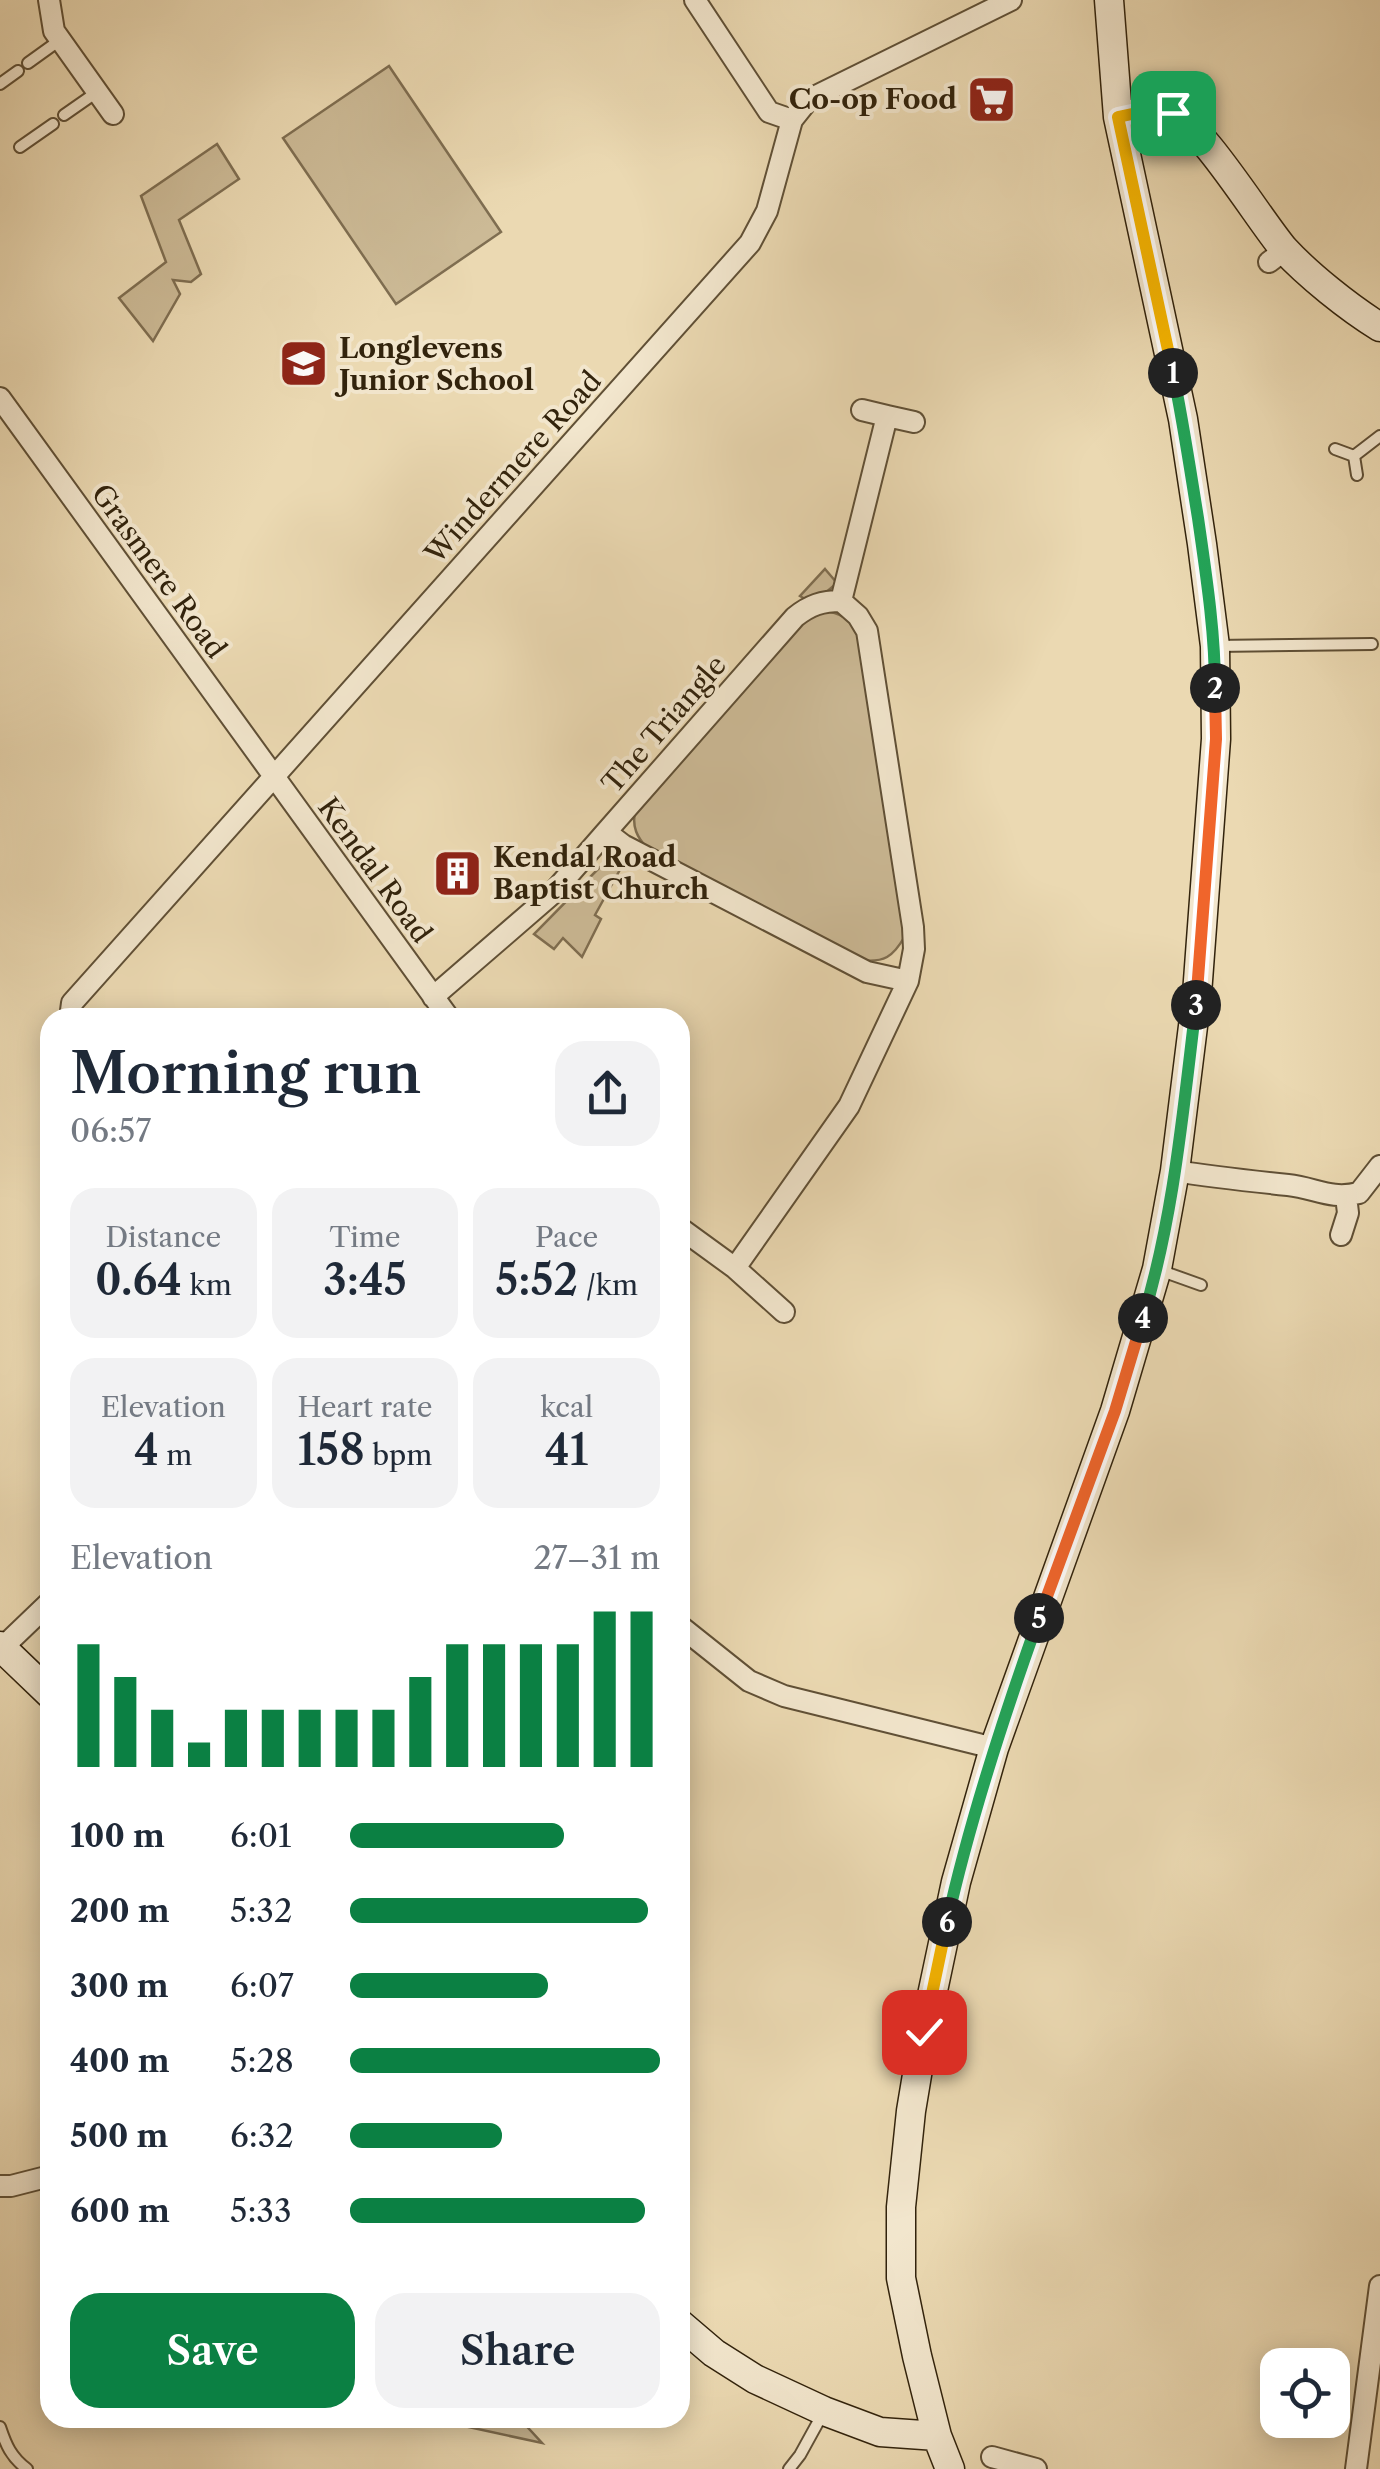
<!DOCTYPE html>
<html lang="en">
<head>
<meta charset="utf-8">
<style>
  body { margin:0; font-family:"Libre Caslon Text",serif; background:#f2f2f3; color:#1f2937; height:100vh; display:flex; flex-direction:column; font-size:38px; white-space:nowrap }
  * { box-sizing:border-box; margin:0 }
  p { font-size:32px; color:#747a83 }
  .icon { flex:none; width:55px; height:55px; fill:none; stroke:currentColor; stroke-width:2; stroke-linecap:round; stroke-linejoin:round }
  .map { position:relative; flex:1; overflow:hidden }
  .details { position:absolute; left:40px; top:1008px; width:650px; height:1420px; display:flex; flex-direction:column; background:#fff; border-radius:30px; box-shadow:0 5px 25px #0003 }
  .details>* { flex:none }
  .tools { position:absolute; left:1260px; top:2348px; display:grid; gap:20px }
  .tools a { display:grid; place-items:center; width:90px; height:90px; border-radius:20px; background:#fff; box-shadow:0 5px 25px #0003; font-size:50px }
  .pin { position:absolute; display:grid; place-items:center; width:85px; height:85px; color:#fff; margin:-42px; border-radius:20px; box-shadow:0 5px 15px #0006 }
  .km { position:absolute; width:50px; height:50px; margin:-25px; border-radius:50%; background:#222; color:#fff; font-size:28px; line-height:50px; text-align:center }
  .round { display:grid; place-items:center; flex:none; width:105px; height:105px; border-radius:30px; background:#f2f2f3 }
  .overview { display:flex; align-items:center; justify-content:space-between; height:170px; padding:0 30px }
  h1 { font-size:55px; font-weight:600; line-height:75px }
  .stats { display:grid; grid-template-columns:repeat(3,1fr); gap:15px; height:170px; padding:10px 30px }
  .stats div { display:grid; align-content:center; border-radius:25px; background:#f2f2f3; text-align:center }
  .stats b { font-size:42px; font-weight:600 }
  .stats small { font-size:28px; font-weight:400 }
  .stats p { font-size:28px }
  .chart { height:280px; padding:20px 30px }
  .chart p { display:flex; justify-content:space-between }
  .chart svg { width:100%; height:180px; margin-top:10px; stroke:#0b8043; stroke-width:6 }
  .button { display:flex; gap:20px; margin-top:auto; padding:20px 30px }
  .button a { flex:1; height:115px; border-radius:30px; background:#0b8043; color:#fff; font-size:40px; font-weight:600; line-height:115px; text-align:center }
  .button a+a { background:#f2f2f3; color:#1f2937 }
  ul { padding:0 30px; list-style:none; font-size:32px }
  li { display:grid; grid-template-columns:160px 120px 1fr; align-items:center; height:75px }
  li i { height:25px; border-radius:12px; background:#0b8043 }
  .map>svg:first-child { display:block }
  .green { fill:#ccba96; stroke:#7f6e51; stroke-width:2.5 }
  .lines { fill:none; stroke-linecap:round; stroke-linejoin:round }
  .lane-casing { stroke:#605036; stroke-width:14 }
  .street-casing { stroke:#605036; stroke-width:24 }
  .secondary-casing { stroke:#32230c; stroke-width:31 }
  .lane { stroke:#f2e6cd; stroke-width:10 }
  .street { stroke:#f2e6cd; stroke-width:20 }
  .secondary { stroke:#f2e6cd; stroke-width:28 }
  .split-1-casing { stroke:#fff; stroke-width:20 }
  .split-2-casing { stroke:#fff; stroke-width:20 }
  .split-3-casing { stroke:#fff; stroke-width:20 }
  .split-4-casing { stroke:#fff; stroke-width:20 }
  .split-5-casing { stroke:#fff; stroke-width:20 }
  .split-6-casing { stroke:#fff; stroke-width:20 }
  .split-7-casing { stroke:#fff; stroke-width:20 }
  .split-1 { stroke:#f5b400; stroke-width:12 }
  .split-2 { stroke:#22a559; stroke-width:12 }
  .split-3 { stroke:#f0652b; stroke-width:12 }
  .split-4 { stroke:#22a559; stroke-width:12 }
  .split-5 { stroke:#f0652b; stroke-width:12 }
  .split-6 { stroke:#22a559; stroke-width:12 }
  .split-7 { stroke:#f5b400; stroke-width:12 }
  .labels { text-anchor:middle; dominant-baseline:central; stroke-width:8; stroke-linejoin:round; paint-order:stroke }
  .poi-label { font-size:28px; font-weight:bold; fill:#32230c; stroke:#f2e6cd; text-anchor:start }
  .street-label { font-size:28px; fill:#32230c; stroke:#f2e6cd }
</style>
</head>
<body>
<div class="map">
<svg width="1380" height="2469" viewBox="0 0 1380 2469">
  <rect width="100%" height="100%" fill="#ebd9b2"/>
  <filter id="stains"><feTurbulence type="fractalNoise" baseFrequency=".002" numOctaves="4"/><feColorMatrix values="0 0 0 0 .2 0 0 0 0 .09 0 0 0 0 .02 0 0 0 .5 -.17"/></filter>
  <radialGradient id="worn" r=".72"><stop offset=".6" stop-color="#630" stop-opacity="0"/><stop offset="1" stop-color="#630" stop-opacity=".3"/></radialGradient>
  <path class="green" d="M389,66l112,166 -105,72 -113,-166z
    M217,144l22,35 -60,41 22,54 -10,8 -18,-2 7,14 -27,47 -34,-43 47,-36 -25,-66z
    M825,569l12,14 -13,11 -19,5 -5,-3z
    M820,610c22,3 31,8 40,29l45,297c-12,21 -21,27 -45,24l-213,-112c-10,-11 -15,-21 -12,-36l168,-192z
    M608,861l14,5 -27,49 6,4 -19,38 -19,-19 -9,11 -20,-15 65,-66z
    M427,2418h92l23,25z"/>
  <g class="lines">
    <defs>
      <path id="lane" d="M28,63l32,-23
        M0,84l18,-13
        M64,115l33,-23
        M20,147l33,-23
        M1335,449l19,7
        M1354,456l26,-20
        M1354,456l3,19
        M1216,646l156,-2
        M1159,1270l42,15
        M0,2427c6,18 11,30 27,42
        M789,2469l11,-14 22,-40"/>
      <path id="street" d="M49,0l5,31 59,83
        M695,0l74,112 23,8
        M1269,262l16,-12
        M0,398l449,620
        M887,416l27,6
        M841,601l17,15 9,15 46,296 1,22 -6,32 -41,-9 -244,-127 -17,-13 189,-215c15,-12 27,-16 46,-16l46,-185 -25,-6
        M433,997l118,-102 55,-63
        M70,1018l2,-15 678,-760 17,-32 25,-91 16,-20 203,-100
        M1175,1171c38,6 75,10 113,14 28,3 42,15 71,8l21,-27
        M680,1228l55,40 49,44
        M1341,1235l7,-22 -2,-17
        M735,1268l114,-162 59,-125
        M680,1626l69,55 35,15 210,52
        M2,1648l48,-46
        M0,2186h11l39,-10
        M992,2457l44,12
        M1356,2469l24,-183"/>
      <path id="secondary" d="M1118,117c16,-3 36,-9 53,-4 29,9 89,108 113,136 24,26 65,59 96,78
        M0,1646l50,48
        M680,2324l34,29 41,26 69,32 56,21 57,4
        M950,2469l-13,-33 -20,-80 -16,-78v-71l10,-96 13,-78 32,-151 38,-134 121,-337 42,-142 18,-98 22,-177 19,-255 -1,-93 -13,-102 -19,-125 -65,-302 -9,-117"/>
    </defs>
    <use href="#lane" class="lane-casing"/>
    <use href="#street" class="street-casing"/>
    <use href="#secondary" class="secondary-casing"/>
    <use href="#lane" class="lane"/>
    <use href="#street" class="street"/>
    <use href="#secondary" class="secondary"/>
  </g>
  <g class="lines">
    <defs>
      <path id="split-1" d="M1173,373l-55,-256 28,-6 27,2"/>
      <path id="split-2" d="M1173,373c10,48 17,96 25,145 8,56 17,113 17,170"/>
      <path id="split-3" d="M1196,1005l20,-266 -1,-51"/>
      <path id="split-4" d="M1143,1318c31,-102 40,-208 53,-313"/>
      <path id="split-5" d="M1039,1618l76,-207 28,-93"/>
      <path id="split-6" d="M947,1922c23,-103 56,-204 92,-304"/>
      <path id="split-7" d="M924,2032l23,-110"/>
    </defs>
    <use href="#split-1" class="split-1-casing"/>
    <use href="#split-2" class="split-2-casing"/>
    <use href="#split-3" class="split-3-casing"/>
    <use href="#split-4" class="split-4-casing"/>
    <use href="#split-5" class="split-5-casing"/>
    <use href="#split-6" class="split-6-casing"/>
    <use href="#split-7" class="split-7-casing"/>
    <use href="#split-1" class="split-1"/>
    <use href="#split-2" class="split-2"/>
    <use href="#split-3" class="split-3"/>
    <use href="#split-4" class="split-4"/>
    <use href="#split-5" class="split-5"/>
    <use href="#split-6" class="split-6"/>
    <use href="#split-7" class="split-7"/>
  </g>
  <defs>
    <symbol id="supermarket-square" viewBox="-11 -11 22 22"><rect x="-9" y="-9" width="18" height="18" rx="4" fill="#8f2418" stroke="#f2e6cd"/><path d="M-6-5.5h2.5l.6 2H6L4.5 2H-2.5L-4.4-4H-6ZM-1.5 3.2a1.3 1.3 0 1 0 .1 0ZM3 3.2a1.3 1.3 0 1 0 .1 0Z" fill="#fff"/></symbol>
    <symbol id="school-square" viewBox="-11 -11 22 22"><rect x="-9" y="-9" width="18" height="18" rx="4" fill="#8f2418" stroke="#f2e6cd"/><path d="M0-5L7-2L0 1L-7-2ZM-4 1L0 2.5L4 1V4Q0 6-4 4Z" fill="#fff"/></symbol>
    <symbol id="building-square" viewBox="-11 -11 22 22"><rect x="-9" y="-9" width="18" height="18" rx="4" fill="#8f2418" stroke="#f2e6cd"/><path d="M-4-6H4V6H1V3H-1V6H-4ZM-2.5-4.3h1.7v1.8h-1.7ZM.8-4.3h1.7v1.8H.8ZM-2.5-1h1.7V.8h-1.7ZM.8-1h1.7V.8H.8Z" fill="#fff"/></symbol>
  </defs>
  <g fill-rule="evenodd">
    <use href="#supermarket-square" x="964" y="72" width="55" height="55"/>
    <use href="#school-square" x="276" y="336" width="55" height="55"/>
    <use href="#building-square" x="430" y="846" width="55" height="55"/>
  </g>
  <g class="labels">
    <g class="poi-label">
      <text x="957" y="99" text-anchor="end">Co-op Food</text>
      <text x="339" y="348">Longlevens<tspan x="339" dy="32">Junior School</tspan></text>
      <text x="493" y="857">Kendal Road<tspan x="493" dy="32">Baptist Church</tspan></text>
    </g>
    <g class="street-label">
      <text transform="translate(513 467) rotate(-48)">Windermere Road</text>
      <text transform="translate(159 571) rotate(54)">Grasmere Road</text>
      <text transform="translate(664 724) rotate(-49)">The Triangle</text>
      <text transform="translate(375 870) rotate(54)">Kendal Road</text>
    </g>
  </g>
  <rect width="100%" height="100%" filter="url(#stains)"/>
  <rect width="100%" height="100%" fill="url(#worn)"/>
</svg>
<div class="tools">
<a><svg class="icon" aria-label="locate" viewBox="0 0 24 24"><circle cx="12" cy="12" r="6"/><path d="M12 2v4M12 18v4M2 12h4M18 12h4"/></svg></a>
</div>
<div class="pin" style="left:1173px;top:113px;background:#1e9e55"><svg class="icon" aria-label="arrive" viewBox="0 0 24 24"><path d="M6 21V4h12l-3 4 3 4H6"/></svg></div>
<div class="pin" style="left:924px;top:2032px;background:#d93025"><svg class="icon" aria-label="check" viewBox="0 0 24 24"><path d="M5 12l5 5 9-10"/></svg></div>
<b class="km" style="left:1173px;top:373px">1</b>
<b class="km" style="left:1215px;top:688px">2</b>
<b class="km" style="left:1196px;top:1005px">3</b>
<b class="km" style="left:1143px;top:1318px">4</b>
<b class="km" style="left:1039px;top:1618px">5</b>
<b class="km" style="left:947px;top:1922px">6</b>
<section class="details">
<div class="overview"><div><h1>Morning run</h1><p>06:57</p></div><a class="round"><svg class="icon" aria-label="share" viewBox="0 0 24 24"><path d="M12 15V3M7 8l5-5 5 5M5 13v7h14v-7"/></svg></a></div>
<div class="stats">
<div><p>Distance</p><b>0.64<small> km</small></b></div>
<div><p>Time</p><b>3:45</b></div>
<div><p>Pace</p><b>5:52<small> /km</small></b></div>
</div>
<div class="stats">
<div><p>Elevation</p><b>4<small> m</small></b></div>
<div><p>Heart rate</p><b>158<small> bpm</small></b></div>
<div><p>kcal</p><b>41</b></div>
</div>
<div class="chart"><p><span>Elevation</span>27–31 m</p>
<svg viewBox="0 0 160 44" preserveAspectRatio="none"><path d="M5 44V14M15 44V22M25 44V30M35 44V38M45 44V30M55 44V30M65 44V30M75 44V30M85 44V30M95 44V22M105 44V14M115 44V14M125 44V14M135 44V14M145 44V6M155 44V6"/></svg>
</div>
<ul>
<li><b>100 m</b>6:01<i style="width:69%"></i></li>
<li><b>200 m</b>5:32<i style="width:96%"></i></li>
<li><b>300 m</b>6:07<i style="width:64%"></i></li>
<li><b>400 m</b>5:28<i style="width:100%"></i></li>
<li><b>500 m</b>6:32<i style="width:49%"></i></li>
<li><b>600 m</b>5:33<i style="width:95%"></i></li>
</ul>
<div class="button"><a>Save</a><a>Share</a></div>
</section>
</div>
</body>
</html>
